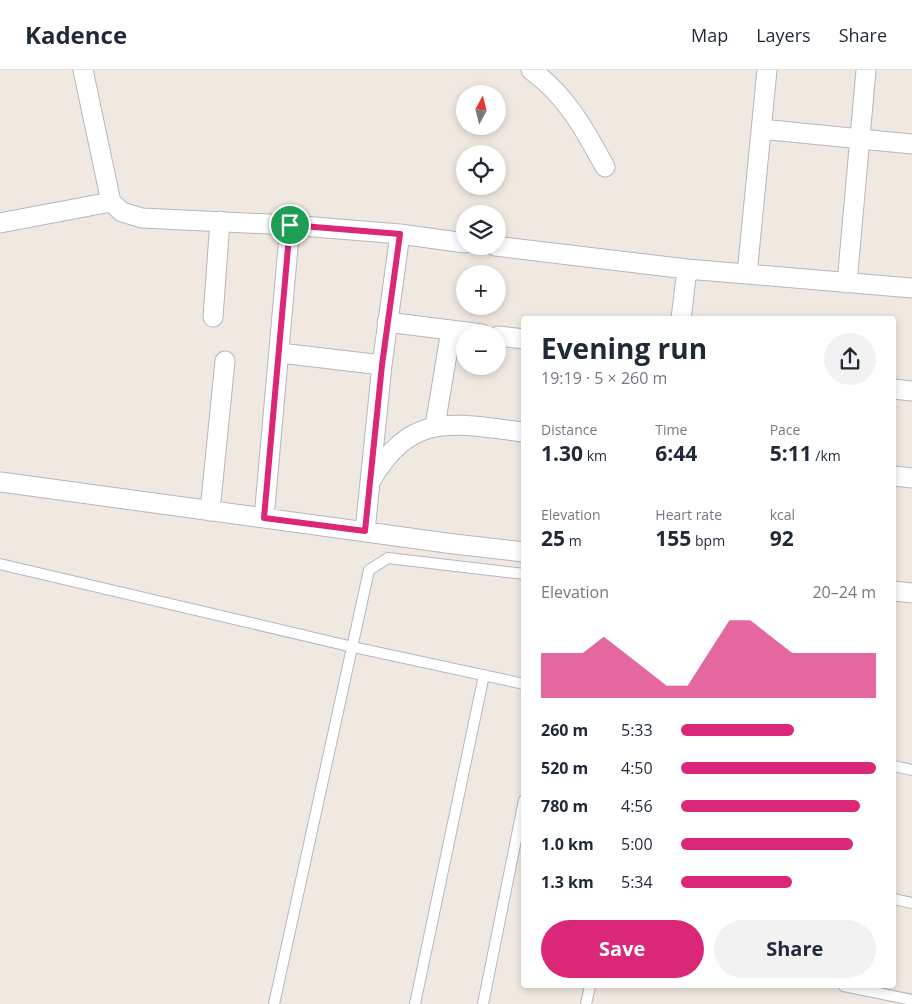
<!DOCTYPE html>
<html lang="en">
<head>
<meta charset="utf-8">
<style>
  body { margin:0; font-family:"Open Sans",sans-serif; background:#f2f2f3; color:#1f2937; height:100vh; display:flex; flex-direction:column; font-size:19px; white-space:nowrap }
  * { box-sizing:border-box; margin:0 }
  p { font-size:16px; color:#747a83 }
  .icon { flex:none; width:28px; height:28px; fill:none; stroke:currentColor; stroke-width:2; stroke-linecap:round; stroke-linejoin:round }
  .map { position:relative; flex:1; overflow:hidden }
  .panel { position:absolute; left:521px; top:246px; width:375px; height:672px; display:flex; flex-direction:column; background:#fff; border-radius:5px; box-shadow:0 2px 8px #0003 }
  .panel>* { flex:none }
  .needle { width:32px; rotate:7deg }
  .buttons { position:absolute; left:456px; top:15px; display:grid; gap:10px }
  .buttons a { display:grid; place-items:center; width:50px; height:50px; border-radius:50%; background:#fff; box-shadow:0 2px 8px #0003; font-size:25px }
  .pin { position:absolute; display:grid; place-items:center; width:42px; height:42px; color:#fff; margin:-21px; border:2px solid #fff; border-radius:50%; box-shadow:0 1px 5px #0007 }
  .round { display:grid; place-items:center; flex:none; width:52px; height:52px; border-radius:26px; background:#f2f2f3 }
  .head { display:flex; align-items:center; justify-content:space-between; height:85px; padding:0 20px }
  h1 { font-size:28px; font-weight:700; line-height:38px }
  .figures { display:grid; grid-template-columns:repeat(3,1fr); gap:8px; height:85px; padding:5px 20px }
  .figures div { display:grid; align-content:center }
  .figures b { font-size:21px; font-weight:700 }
  .figures small { font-size:14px; font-weight:400 }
  .figures p { font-size:14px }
  .chart { height:140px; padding:10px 20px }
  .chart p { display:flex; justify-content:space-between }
  .chart svg { width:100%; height:90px; margin-top:5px; fill:#db2777; opacity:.7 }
  .action { display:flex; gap:10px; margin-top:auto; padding:10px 20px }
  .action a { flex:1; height:58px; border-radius:30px; background:#db2777; color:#fff; font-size:20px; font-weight:700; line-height:58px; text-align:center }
  .action a+a { background:#f2f2f3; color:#1f2937 }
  ul { padding:0 20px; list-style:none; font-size:16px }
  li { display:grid; grid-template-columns:80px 60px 1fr; align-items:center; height:38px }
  li i { height:12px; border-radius:6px; background:#db2777 }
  header { display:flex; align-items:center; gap:30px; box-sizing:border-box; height:70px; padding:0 25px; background:#fff; border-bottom:1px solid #e0e1e3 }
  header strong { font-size:24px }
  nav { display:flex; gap:28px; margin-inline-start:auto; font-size:18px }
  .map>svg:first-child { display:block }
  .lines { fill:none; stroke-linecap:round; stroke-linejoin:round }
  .service-casing { stroke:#b4b7c1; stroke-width:12 }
  .minor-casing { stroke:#b4b7c1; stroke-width:21 }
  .service { stroke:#fff; stroke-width:10 }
  .minor { stroke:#fff; stroke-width:19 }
  .route-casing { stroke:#fff; stroke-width:10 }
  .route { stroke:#db2777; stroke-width:6 }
</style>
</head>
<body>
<header>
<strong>Kadence</strong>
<nav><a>Map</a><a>Layers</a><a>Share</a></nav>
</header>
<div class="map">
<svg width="912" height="934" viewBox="0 0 912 934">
  <rect width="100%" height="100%" fill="#efe9e1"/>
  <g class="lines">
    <defs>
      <path id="service" d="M0,494l353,83 171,37
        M894,696l18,4
        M894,829l18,4
        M844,916l68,14
        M274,934l95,-434 19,-12 136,16
        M415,934l69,-329
        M483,934l41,-204
        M586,934l4,-18"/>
      <path id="minor" d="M83,0l28,132 11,10 20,6 148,7 110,9 65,9
        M531,0c35,25 54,60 74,97
        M761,59l151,15
        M0,153l111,-21
        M495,176l192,23 225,19
        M747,204l20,-204
        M847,213l19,-213
        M213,247l7,-96
        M681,249l6,-50
        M387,252l95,12
        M498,266l26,3
        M280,283l102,12
        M894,319l18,2
        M435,356l16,-96
        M894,406l18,2
        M371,410c42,-70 82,-56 153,-48
        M0,412l454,62 70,8
        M210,441l15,-150
        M264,448l26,-293
        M365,461l17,-166 18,-131
        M894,521l18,2"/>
    </defs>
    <use href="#service" class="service-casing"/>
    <use href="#minor" class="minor-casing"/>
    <use href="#service" class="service"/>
    <use href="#minor" class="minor"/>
  </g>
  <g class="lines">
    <defs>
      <path id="route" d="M290,155l110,9 -18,131 -17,166 -101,-13z"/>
    </defs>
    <use href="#route" class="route-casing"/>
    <use href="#route" class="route"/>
  </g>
</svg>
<div class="buttons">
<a><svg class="needle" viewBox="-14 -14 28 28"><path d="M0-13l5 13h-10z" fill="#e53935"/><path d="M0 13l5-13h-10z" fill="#747a83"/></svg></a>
<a><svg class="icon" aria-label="locate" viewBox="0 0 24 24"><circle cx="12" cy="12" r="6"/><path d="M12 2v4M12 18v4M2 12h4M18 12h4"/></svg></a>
<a><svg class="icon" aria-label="layers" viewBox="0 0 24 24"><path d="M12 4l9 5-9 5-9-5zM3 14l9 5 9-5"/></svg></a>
<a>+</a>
<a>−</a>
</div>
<div class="pin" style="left:290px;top:155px;background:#1e9e55"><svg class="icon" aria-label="arrive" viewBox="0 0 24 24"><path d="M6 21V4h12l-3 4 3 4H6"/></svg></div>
<section class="panel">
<div class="head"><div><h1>Evening run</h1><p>19:19 · 5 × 260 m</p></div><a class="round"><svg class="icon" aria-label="share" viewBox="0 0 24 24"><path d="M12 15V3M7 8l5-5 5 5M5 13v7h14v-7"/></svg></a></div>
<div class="figures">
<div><p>Distance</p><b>1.30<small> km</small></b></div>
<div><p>Time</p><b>6:44</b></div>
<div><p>Pace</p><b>5:11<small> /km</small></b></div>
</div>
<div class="figures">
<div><p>Elevation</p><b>25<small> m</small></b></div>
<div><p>Heart rate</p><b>155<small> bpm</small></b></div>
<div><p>kcal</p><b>92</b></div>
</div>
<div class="chart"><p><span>Elevation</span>20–24 m</p>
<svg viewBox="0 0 160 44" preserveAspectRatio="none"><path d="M0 44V22L10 22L20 22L30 14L40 22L50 30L60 38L70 38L80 22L90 6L100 6L110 14L120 22L130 22L140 22L150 22L160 22V44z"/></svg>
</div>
<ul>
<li><b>260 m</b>5:33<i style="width:58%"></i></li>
<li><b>520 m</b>4:50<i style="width:100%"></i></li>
<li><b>780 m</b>4:56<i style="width:92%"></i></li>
<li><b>1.0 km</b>5:00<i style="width:88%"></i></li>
<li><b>1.3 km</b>5:34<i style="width:57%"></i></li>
</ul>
<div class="action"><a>Save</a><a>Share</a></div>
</section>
</div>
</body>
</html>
